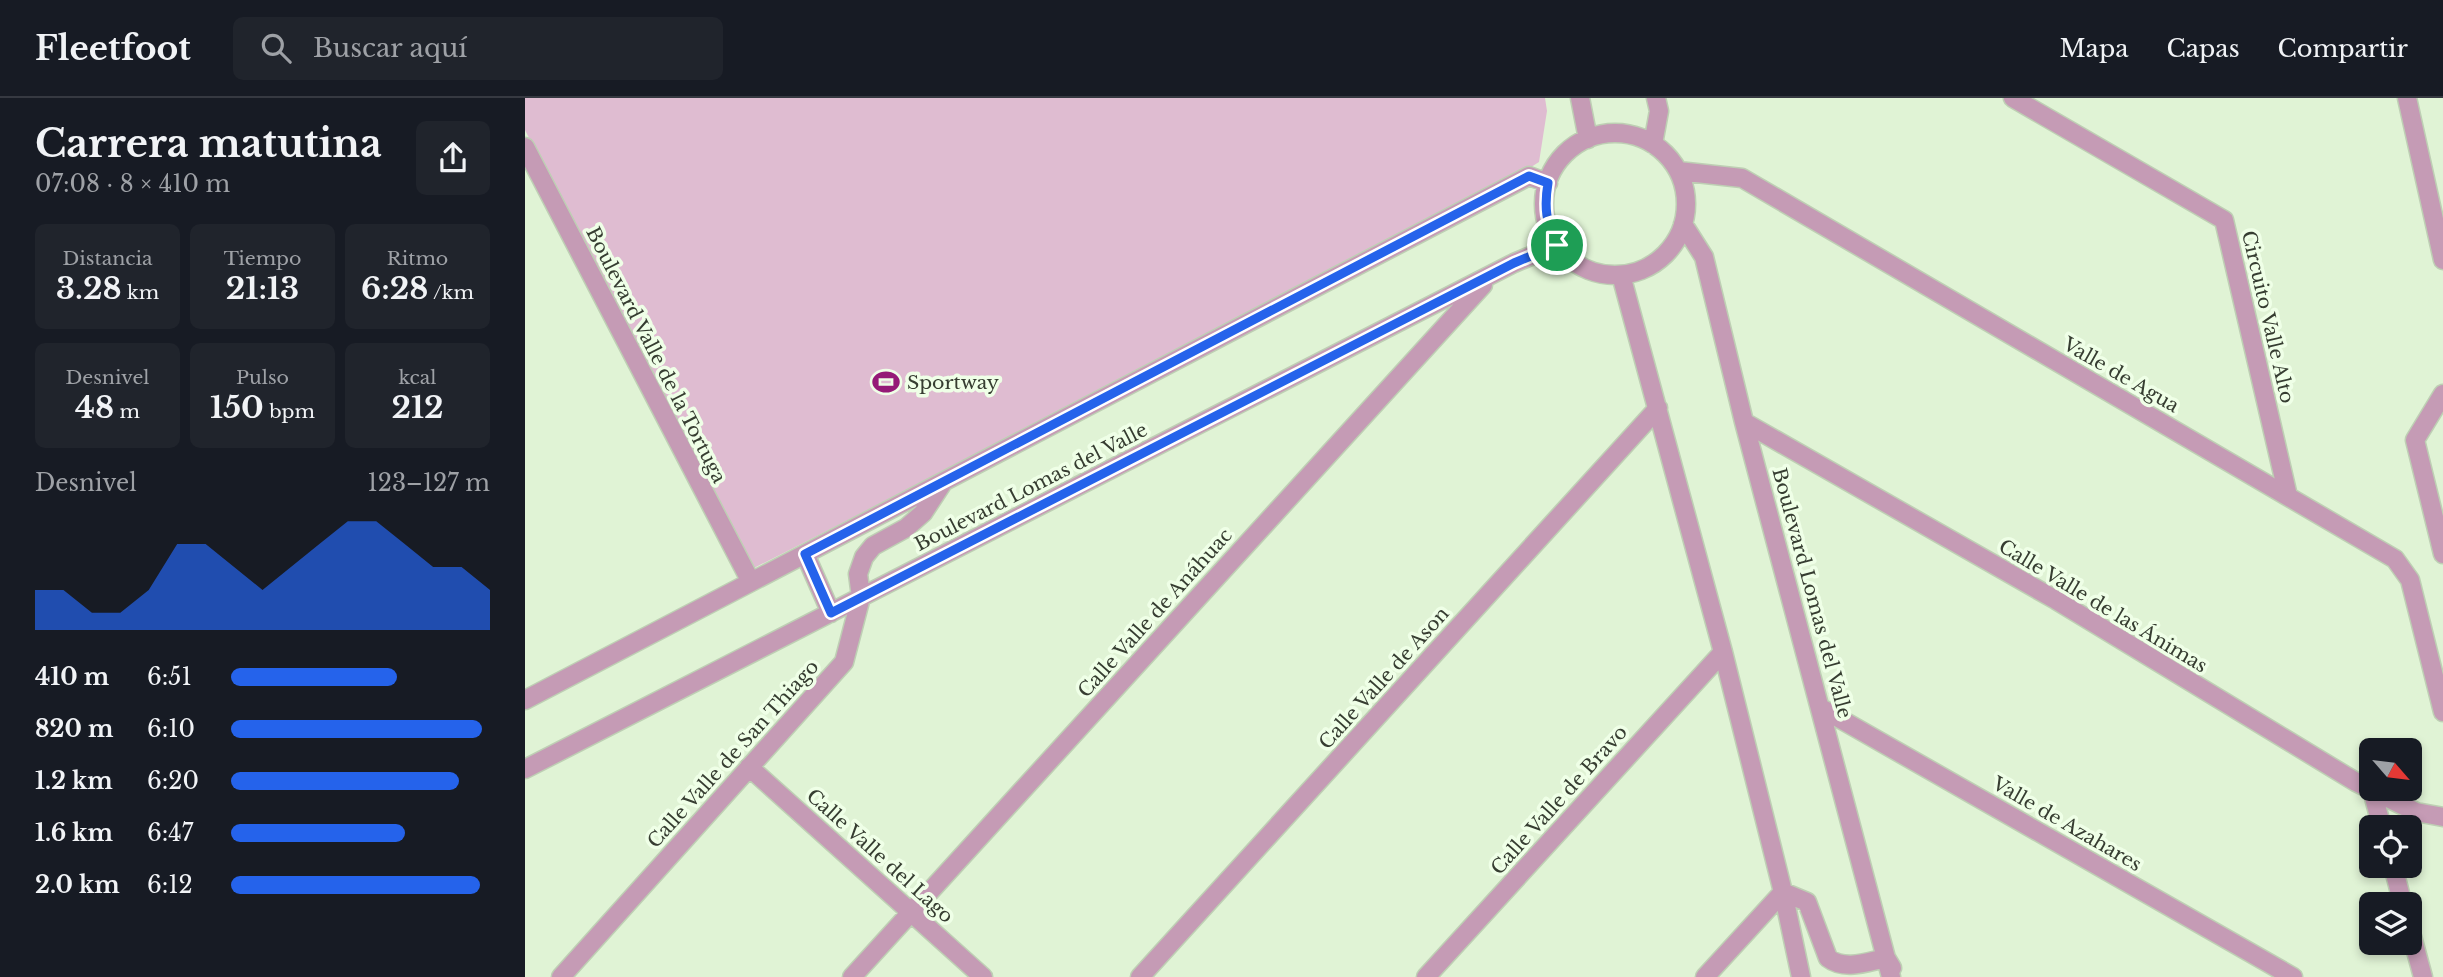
<!DOCTYPE html>
<html lang="es">
<head>
<meta charset="utf-8">
<style>
  body { margin:0; font-family:"Libre Baskerville",serif; background:#20242c; color:#f1f3f6; height:100vh; display:flex; flex-direction:column; font-size:26px; white-space:nowrap }
  * { box-sizing:border-box; margin:0 }
  p { font-size:23px; color:#9ea1a6 }
  .icon { flex:none; width:38px; height:38px; fill:none; stroke:currentColor; stroke-width:2; stroke-linecap:round; stroke-linejoin:round }
  .map { position:relative; flex:1; overflow:hidden }
  .drawer { display:flex; flex-direction:column; background:#171b24; width:525px }
  .drawer>* { flex:none }
  .needle { width:46px; rotate:118deg }
  .buttons { position:absolute; left:1834px; top:640px; display:grid; gap:14px }
  .buttons a { display:grid; place-items:center; width:63px; height:63px; border-radius:10px; background:#171b24; box-shadow:0 4px 10px #0003; font-size:35px }
  .pin { position:absolute; display:grid; place-items:center; width:60px; height:60px; color:#fff; margin:-30px; border:4px solid #fff; border-radius:50%; box-shadow:0 2px 7px #0007 }
  .round { display:grid; place-items:center; flex:none; width:74px; height:74px; border-radius:10px; background:#20242c }
  .overview { display:flex; align-items:center; justify-content:space-between; height:119px; padding:0 35px }
  h1 { font-size:38px; font-weight:800; line-height:52px }
  .metrics { display:grid; grid-template-columns:repeat(3,1fr); gap:10px; height:119px; padding:7px 35px }
  .metrics div { display:grid; align-content:center; border-radius:10px; background:#20242c; text-align:center }
  .metrics b { font-size:30px; font-weight:800 }
  .metrics small { font-size:19px; font-weight:400 }
  .metrics p { font-size:19px }
  .chart { height:196px; padding:14px 35px }
  .chart p { display:flex; justify-content:space-between }
  .chart svg { width:100%; height:126px; margin-top:7px; fill:#2563eb; opacity:.7 }
  ul { padding:0 35px; list-style:none; font-size:23px }
  li { display:grid; grid-template-columns:112px 84px 1fr; align-items:center; height:52px }
  li i { height:18px; border-radius:9px; background:#2563eb }
  header { display:flex; align-items:center; gap:42px; box-sizing:border-box; height:98px; padding:0 35px; background:#171b24; border-bottom:2px solid #363941 }
  header strong { font-size:33px }
  nav { display:flex; gap:38px; margin-inline-start:auto; font-size:24px }
  .search { width:490px; height:63px; background:#20242c; display:flex; align-items:center; gap:18px; box-sizing:border-box; padding:0 24px; border-radius:10px; color:#9ea1a6; font-size:26px }
  main { display:flex; flex:1; min-height:0 }
  .map>svg:first-child { display:block }
  .green { fill:#dfbcd1 }
  .lines { fill:none; stroke-linecap:round; stroke-linejoin:round }
  .minor-casing { stroke:#becfb4; stroke-width:21 }
  .minor { stroke:#c59bb5; stroke-width:18 }
  .route-casing { stroke:#fff; stroke-width:14 }
  .route { stroke:#2563eb; stroke-width:9 }
  .labels { text-anchor:middle; dominant-baseline:central; stroke-width:7; stroke-linejoin:round; paint-order:stroke }
  .street-label { font-size:19px; fill:#363d31; stroke:#efffe7 }
  .poi-label { font-size:19px; fill:#363d31; stroke:#efffe7; text-anchor:start }
</style>
</head>
<body>
<header>
<strong>Fleetfoot</strong>
<div class="search"><svg class="icon" aria-label="search" viewBox="0 0 24 24"><circle cx="10" cy="10" r="6"/><path d="M15 15l6 6"/></svg>Buscar aquí</div>
<nav><a>Mapa</a><a>Capas</a><a>Compartir</a></nav>
</header>
<main>
<section class="drawer">
<div class="overview"><div><h1>Carrera matutina</h1><p>07:08 · 8 × 410 m</p></div><a class="round"><svg class="icon" aria-label="share" viewBox="0 0 24 24"><path d="M12 15V3M7 8l5-5 5 5M5 13v7h14v-7"/></svg></a></div>
<div class="metrics">
<div><p>Distancia</p><b>3.28<small> km</small></b></div>
<div><p>Tiempo</p><b>21:13</b></div>
<div><p>Ritmo</p><b>6:28<small> /km</small></b></div>
</div>
<div class="metrics">
<div><p>Desnivel</p><b>48<small> m</small></b></div>
<div><p>Pulso</p><b>150<small> bpm</small></b></div>
<div><p>kcal</p><b>212</b></div>
</div>
<div class="chart"><p><span>Desnivel</span>123–127 m</p>
<svg viewBox="0 0 160 44" preserveAspectRatio="none"><path d="M0 44V30L10 30L20 38L30 38L40 30L50 14L60 14L70 22L80 30L90 22L100 14L110 6L120 6L130 14L140 22L150 22L160 30V44z"/></svg>
</div>
<ul>
<li><b>410 m</b>6:51<i style="width:64%"></i></li>
<li><b>820 m</b>6:10<i style="width:97%"></i></li>
<li><b>1.2 km</b>6:20<i style="width:88%"></i></li>
<li><b>1.6 km</b>6:47<i style="width:67%"></i></li>
<li><b>2.0 km</b>6:12<i style="width:96%"></i></li>
</ul>
</section>
<div class="map">
<svg width="1918" height="879" viewBox="0 0 1918 879">
  <rect width="100%" height="100%" fill="#e0f3d5"/>
  <path class="green" d="M0,0h1020l2,13 -8,51 -51,32 -738,376 -225,-440z"/>
  <g class="lines">
    <defs>
      <path id="minor" d="M1055,0l8,41
        M1488,0l211,122 64,276
        M1882,0l36,162
        M1019 106a71 71 0 1 1 142 0a71 71 0 1 1-142 0Z
        M1128,46l6,-33 -3,-13
        M0,49l226,435
        M1153,73l64,7 653,381 15,21 33,132
        M1158,126l21,33 40,165 147,555
        M1096,177l102,377 60,240 18,85
        M1918,296l-28,46 28,114
        M1219,324l312,178 300,182 60,30 27,5
        M280,456l26,59
        M0,602l1004,-524 19,7
        M1296,610l472,269
        M224,669l234,210
        M0,671l989,-506 43,-18
        M1847,692l10,38
        M1868,768l10,39
        M1885,831l13,48
        M36,879l283,-315 17,-65 -3,-23 6,-17 9,-11 33,-18 17,-15 19,-29
        M327,879l631,-692
        M615,879l518,-569
        M901,879l297,-325
        M1180,879l78,-85 24,10 21,56c17,13 39,4 58,0l6,10"/>
    </defs>
    <use href="#minor" class="minor-casing"/>
    <use href="#minor" class="minor"/>
  </g>
  <g class="lines">
    <defs>
      <path id="route" d="M1004,78l19,7c-4,24 -2,40 9,62l-43,18 -683,350 -26,-59z"/>
    </defs>
    <use href="#route" class="route-casing"/>
    <use href="#route" class="route"/>
  </g>
  <defs>
    <symbol id="stadium-bare" viewBox="-9 -9 18 18"><path d="M0-5a6.5 5 0 1 0 0 10a6.5 5 0 1 0 0-10ZM-3.5-1.8h7v3.6h-7Z" fill="#951b77" stroke="#efffe7" stroke-width="2.5" paint-order="stroke"/></symbol>
  </defs>
  <g fill-rule="evenodd">
    <use href="#stadium-bare" x="342" y="265" width="38" height="38"/>
  </g>
  <g class="labels">
    <g class="street-label">
      <text transform="translate(1743 219) rotate(77)">Circuito Valle Alto</text>
      <text transform="translate(131 257) rotate(63)">Boulevard Valle de la Tortuga</text>
      <text transform="translate(1596 277) rotate(30)">Valle de Agua</text>
      <text transform="translate(506 389) rotate(-27)">Boulevard Lomas del Valle</text>
      <text transform="translate(1287 495) rotate(75)">Boulevard Lomas del Valle</text>
      <text transform="translate(1578 508) rotate(31)">Calle Valle de las Ánimas</text>
      <text transform="translate(630 515) rotate(-48)">Calle Valle de Anáhuac</text>
      <text transform="translate(859 580) rotate(-48)">Calle Valle de Ason</text>
      <text transform="translate(208 656) rotate(-48)">Calle Valle de San Thiago</text>
      <text transform="translate(1034 702) rotate(-48)">Calle Valle de Bravo</text>
      <text transform="translate(1542 726) rotate(30)">Valle de Azahares</text>
      <text transform="translate(355 758) rotate(42)">Calle Valle del Lago</text>
    </g>
    <g class="poi-label">
      <text x="382" y="284">Sportway</text>
    </g>
  </g>
</svg>
<div class="buttons">
<a><svg class="needle" viewBox="-14 -14 28 28"><path d="M0-13l5 13h-10z" fill="#e53935"/><path d="M0 13l5-13h-10z" fill="#9ea1a6"/></svg></a>
<a><svg class="icon" aria-label="locate" viewBox="0 0 24 24"><circle cx="12" cy="12" r="6"/><path d="M12 2v4M12 18v4M2 12h4M18 12h4"/></svg></a>
<a><svg class="icon" aria-label="layers" viewBox="0 0 24 24"><path d="M12 4l9 5-9 5-9-5zM3 14l9 5 9-5"/></svg></a>
</div>
<div class="pin" style="left:1032px;top:147px;background:#1e9e55"><svg class="icon" aria-label="arrive" viewBox="0 0 24 24"><path d="M6 21V4h12l-3 4 3 4H6"/></svg></div>
</div>
</main>
</body>
</html>
